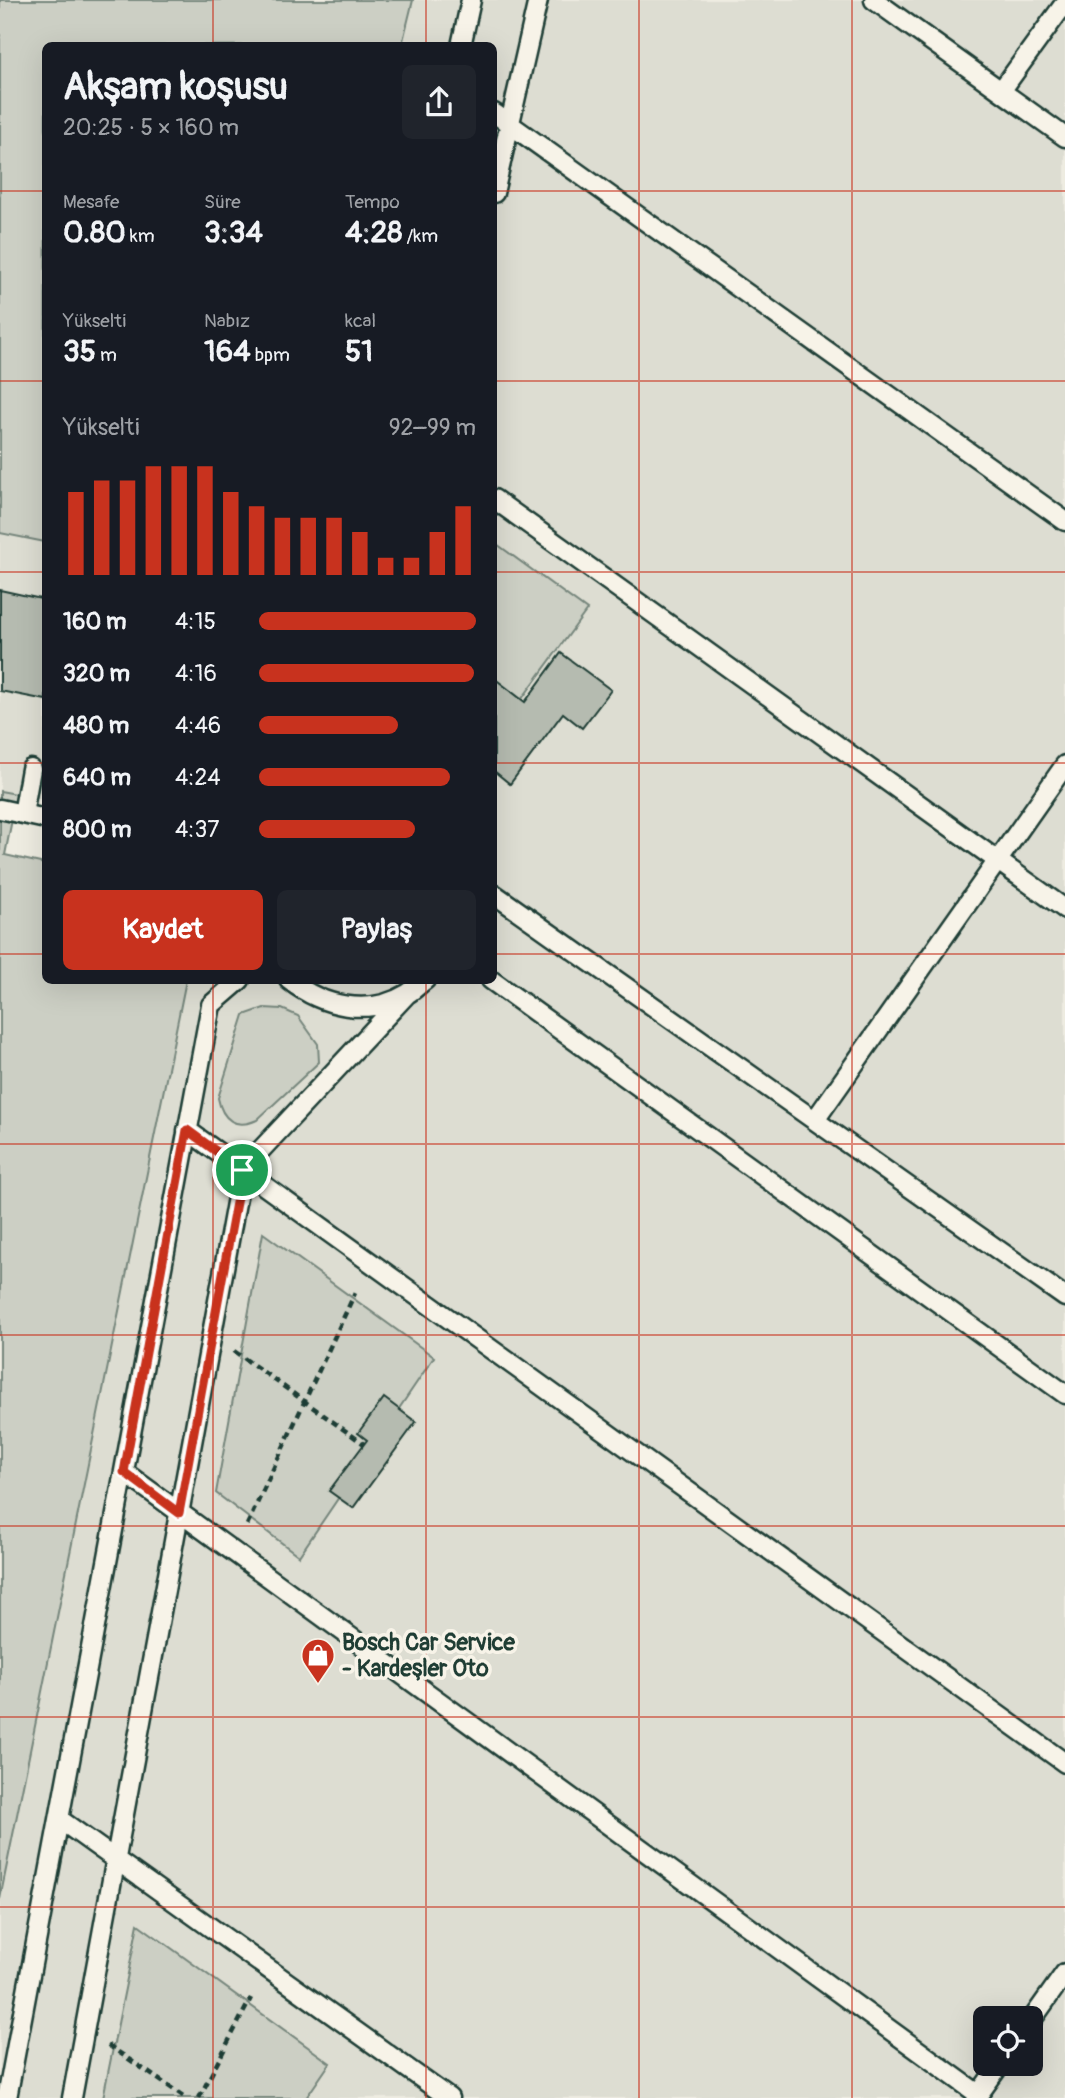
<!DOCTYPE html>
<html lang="tr">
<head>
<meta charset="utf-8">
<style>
  body { margin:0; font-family:Pangolin,sans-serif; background:#20242c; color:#f1f3f6; height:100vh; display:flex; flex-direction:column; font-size:26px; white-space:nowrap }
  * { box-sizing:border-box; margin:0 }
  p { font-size:23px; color:#9ea1a6 }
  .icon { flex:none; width:38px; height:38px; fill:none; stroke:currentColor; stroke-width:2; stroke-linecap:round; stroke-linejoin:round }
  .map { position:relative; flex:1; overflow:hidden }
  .sheet { position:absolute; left:42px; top:42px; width:455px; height:942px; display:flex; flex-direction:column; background:#171b24; border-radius:10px; box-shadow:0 7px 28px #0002 }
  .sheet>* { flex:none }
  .fabs { position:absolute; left:973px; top:2006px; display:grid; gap:14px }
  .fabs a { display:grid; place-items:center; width:70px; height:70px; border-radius:10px; background:#171b24; box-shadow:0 7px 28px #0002; font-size:35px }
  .pin { position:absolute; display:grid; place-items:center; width:60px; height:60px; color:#fff; margin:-30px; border:4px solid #fff; border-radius:50%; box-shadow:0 2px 7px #0007 }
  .round { display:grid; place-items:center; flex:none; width:74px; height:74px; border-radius:10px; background:#20242c }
  .headline { display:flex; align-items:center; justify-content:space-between; height:119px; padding:0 21px }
  h1 { font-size:38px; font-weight:700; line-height:52px }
  .metrics { display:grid; grid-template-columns:repeat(3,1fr); gap:10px; height:119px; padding:7px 21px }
  .metrics div { display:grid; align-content:center }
  .metrics b { font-size:30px; font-weight:700 }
  .metrics small { font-size:19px; font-weight:400 }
  .metrics p { font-size:19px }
  .chart { height:196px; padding:14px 21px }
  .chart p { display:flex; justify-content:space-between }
  .chart svg { width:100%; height:126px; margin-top:7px; stroke:#c8321e; stroke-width:6 }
  .button { display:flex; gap:14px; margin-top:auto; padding:14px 21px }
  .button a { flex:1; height:80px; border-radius:10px; background:#c8321e; color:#fff; font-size:28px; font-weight:700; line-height:80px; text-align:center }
  .button a+a { background:#20242c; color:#f1f3f6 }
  ul { padding:0 21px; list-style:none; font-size:23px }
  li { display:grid; grid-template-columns:112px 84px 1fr; align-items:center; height:52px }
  li i { height:18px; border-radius:9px; background:#c8321e }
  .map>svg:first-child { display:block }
  .built { fill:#ddddd2; fill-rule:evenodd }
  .green { fill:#cccfc4; stroke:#76867c; stroke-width:2 }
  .building { fill:#b5bbb0; stroke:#1f3d34; stroke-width:2 }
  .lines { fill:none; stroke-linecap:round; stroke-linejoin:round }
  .lane-casing { stroke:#1f3d34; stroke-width:23 }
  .path { stroke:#1f3d34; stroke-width:4.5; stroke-dasharray:7 5; stroke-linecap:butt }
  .lane { stroke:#f7f3e8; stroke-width:18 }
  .route-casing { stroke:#fff; stroke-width:14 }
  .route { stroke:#c8321e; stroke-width:9 }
  .grid { fill:none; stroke:#c8321e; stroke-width:2; stroke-opacity:0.55 }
  .labels { text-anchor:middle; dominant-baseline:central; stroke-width:7; stroke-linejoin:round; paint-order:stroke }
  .poi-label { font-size:23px; font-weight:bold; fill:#1f3d34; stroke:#f7f3e8; text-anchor:start }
</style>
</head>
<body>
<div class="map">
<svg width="1065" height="2098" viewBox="0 0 1065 2098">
  <rect width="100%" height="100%" fill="#eeece1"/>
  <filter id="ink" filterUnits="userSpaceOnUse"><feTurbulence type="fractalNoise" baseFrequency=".0143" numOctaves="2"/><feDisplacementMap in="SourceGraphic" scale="14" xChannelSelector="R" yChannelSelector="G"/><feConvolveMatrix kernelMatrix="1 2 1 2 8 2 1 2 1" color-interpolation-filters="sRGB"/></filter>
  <g filter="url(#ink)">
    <path class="built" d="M413,0h652v2098h-1065v-199l186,-919h308v-934l-92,-1zM985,2018h46v45h-46z
      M0,533l45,9v258l-45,-9z"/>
    <path class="green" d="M0,0h413l-11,45 -356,1 -1,496 -45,-9z
      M494,542l93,68 -93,127z
      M0,791l17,3 -12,61 40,9 1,116h140l-186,919z
      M264,1008l18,1 16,7 20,28 1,18 -62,58c-22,10 -35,-1 -39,-22l26,-83z
      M263,1233l171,124 -135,199 -83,-63z
      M138,1924l192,139 -24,35h-203z"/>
    <path class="building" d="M0,590l46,10v100l-46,-9z
      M561,653l50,37 -29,38 -19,-15 -53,71 -16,-13v-93l31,24z
      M384,1398l32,24 -63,86 -24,-17 38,-51 -9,-7z"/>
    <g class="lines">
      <defs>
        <path id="lane" d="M874,0l191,137
          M461,46l10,-46
          M1001,91l64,-88
          M494,113l571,408
          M494,193l44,-193
          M494,499l571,410
          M0,809l46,10
          M23,814l8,-45
          M494,894l571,403
          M289,980c34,27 80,37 118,14 7,-4 12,-10 18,-14
          M491,980l574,414
          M815,1120l250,-355
          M187,1130l878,633
          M124,1472l854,622
          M59,1819l390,279
          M1031,2021l34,-48
          M7,2098l204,-1093 29,-25
          M72,2098l170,-928 165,-176
          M976,2098l25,-35"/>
      </defs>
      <use href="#lane" class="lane-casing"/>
      <path class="path" d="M234,1351l130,93
        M247,1525l108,-232
        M108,2045l78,53
        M199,2098l52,-100"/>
      <use href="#lane" class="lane"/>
    </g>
  </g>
  <g class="lines" filter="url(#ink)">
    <defs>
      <path id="route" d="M187,1130l55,40 -63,343 -55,-41z"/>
    </defs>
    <use href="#route" class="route-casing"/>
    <use href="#route" class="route"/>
  </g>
  <path class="grid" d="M213,0v46M426,0v46M639,0v2098M852,0v2098M0,191h46M494,191h571M0,381h46M494,381h571M0,572h46M494,572h571M0,763h46M494,763h571M0,954h46M494,954h571M213,980v1118M426,980v1118M0,1144h1065M0,1335h1065M0,1526h1065M0,1717h1065M0,1907h1065"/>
  <defs>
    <symbol id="shop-pin" viewBox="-11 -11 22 30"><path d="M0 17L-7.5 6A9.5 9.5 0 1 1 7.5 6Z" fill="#c8321e" stroke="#f7f3e8"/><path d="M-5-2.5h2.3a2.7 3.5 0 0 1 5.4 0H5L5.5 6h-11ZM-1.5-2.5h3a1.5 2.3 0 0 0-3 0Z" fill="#fff"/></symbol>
  </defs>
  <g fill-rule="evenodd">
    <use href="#shop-pin" x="299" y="1636" width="38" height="52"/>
  </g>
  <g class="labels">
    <g class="poi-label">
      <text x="342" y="1642">Bosch Car Service<tspan x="342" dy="26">- Kardeşler Oto</tspan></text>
    </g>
  </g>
</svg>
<div class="fabs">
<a><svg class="icon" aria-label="locate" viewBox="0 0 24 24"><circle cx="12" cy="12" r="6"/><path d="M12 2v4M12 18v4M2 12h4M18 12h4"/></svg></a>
</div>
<div class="pin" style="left:242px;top:1170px;background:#1e9e55"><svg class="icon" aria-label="arrive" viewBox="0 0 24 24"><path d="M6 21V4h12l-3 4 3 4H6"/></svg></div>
<section class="sheet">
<div class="headline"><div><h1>Akşam koşusu</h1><p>20:25 · 5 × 160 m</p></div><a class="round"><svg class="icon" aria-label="share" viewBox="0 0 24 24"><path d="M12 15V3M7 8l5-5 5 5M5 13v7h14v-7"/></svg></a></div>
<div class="metrics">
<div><p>Mesafe</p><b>0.80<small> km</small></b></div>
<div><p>Süre</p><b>3:34</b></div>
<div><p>Tempo</p><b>4:28<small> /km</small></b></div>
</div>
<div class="metrics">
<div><p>Yükselti</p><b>35<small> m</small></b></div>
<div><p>Nabız</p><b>164<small> bpm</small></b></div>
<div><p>kcal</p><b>51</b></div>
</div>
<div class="chart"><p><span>Yükselti</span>92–99 m</p>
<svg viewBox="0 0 160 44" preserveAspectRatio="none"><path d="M5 44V15M15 44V11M25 44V11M35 44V6M45 44V6M55 44V6M65 44V15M75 44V20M85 44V24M95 44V24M105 44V24M115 44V29M125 44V38M135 44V38M145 44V29M155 44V20"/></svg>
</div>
<ul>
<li><b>160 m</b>4:15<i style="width:100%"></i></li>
<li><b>320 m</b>4:16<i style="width:99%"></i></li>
<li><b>480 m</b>4:46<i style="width:64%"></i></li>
<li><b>640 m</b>4:24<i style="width:88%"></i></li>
<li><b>800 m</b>4:37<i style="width:72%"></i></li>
</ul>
<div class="button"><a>Kaydet</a><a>Paylaş</a></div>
</section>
</div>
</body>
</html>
